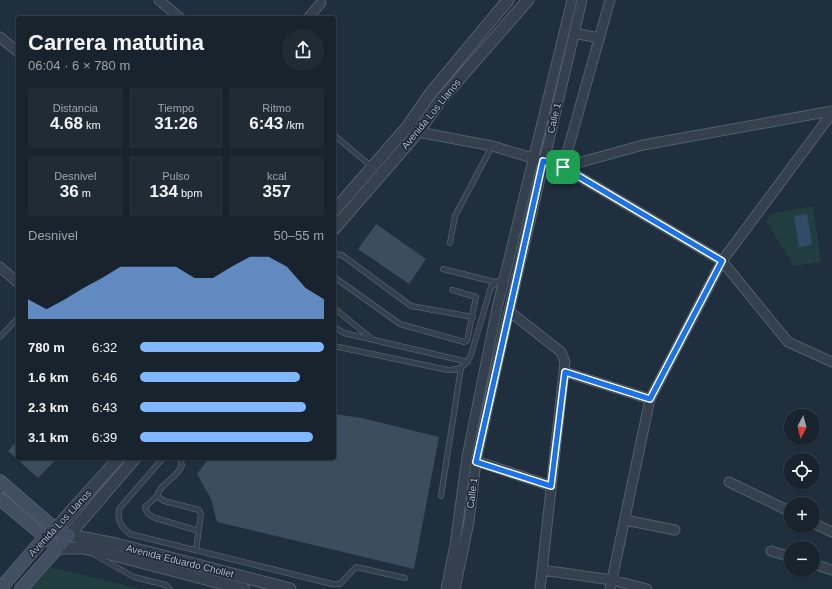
<!DOCTYPE html>
<html lang="es">
<head>
<meta charset="utf-8">
<style>
  body { margin:0; font-family:Helvetica,sans-serif; background:#212b36; color:#f1f3f6; height:100vh; display:flex; flex-direction:column; font-size:15px; white-space:nowrap }
  * { box-sizing:border-box; margin:0 }
  p { font-size:13px; color:#9fa4aa }
  .icon { flex:none; width:22px; height:22px; fill:none; stroke:currentColor; stroke-width:2; stroke-linecap:round; stroke-linejoin:round }
  .map { position:relative; flex:1; overflow:hidden }
  .sheet { position:absolute; left:16px; top:16px; width:320px; height:444px; display:flex; flex-direction:column; background:#18232e; border-radius:4px; box-shadow:0 1px 3px #0004,0 0 0 1px #36404a }
  .sheet>* { flex:none }
  .needle { width:26px; rotate:186deg }
  .tools { position:absolute; left:784px; top:409px; display:grid; gap:8px }
  .tools a { display:grid; place-items:center; width:36px; height:36px; border-radius:50%; background:#18232e; box-shadow:0 1px 3px #0004,0 0 0 1px #36404a; font-size:20px }
  .pin { position:absolute; display:grid; place-items:center; width:34px; height:34px; color:#fff; margin:-17px; border-radius:8px; box-shadow:0 2px 6px #0006 }
  .round { display:grid; place-items:center; flex:none; width:42px; height:42px; border-radius:21px; background:#212b36 }
  .head { display:flex; align-items:center; justify-content:space-between; height:68px; padding:0 12px }
  h1 { font-size:22px; font-weight:800; line-height:30px }
  .metrics { display:grid; grid-template-columns:repeat(3,1fr); gap:6px; height:68px; padding:4px 12px }
  .metrics div { display:grid; align-content:center; border-radius:4px; background:#212b36; text-align:center }
  .metrics b { font-size:17px; font-weight:800 }
  .metrics small { font-size:11px; font-weight:400 }
  .metrics p { font-size:11px }
  .chart { height:112px; padding:8px 12px }
  .chart p { display:flex; justify-content:space-between }
  .chart svg { width:100%; height:72px; margin-top:4px; fill:#80b7ff; opacity:.7 }
  ul { padding:0 12px; list-style:none; font-size:13px }
  li { display:grid; grid-template-columns:64px 48px 1fr; align-items:center; height:30px }
  li i { height:10px; border-radius:5px; background:#80b7ff }
  .map>svg:first-child { display:block }
  .green { fill:#223d3f }
  .water { fill:#324b68 }
  .building { fill:#3c4d5e }
  .lines { fill:none; stroke-linecap:round; stroke-linejoin:round }
  .service-casing { stroke:#535e6c; stroke-width:6 }
  .minor-casing { stroke:#535e6c; stroke-width:11 }
  .tertiary-casing { stroke:#535e6c; stroke-width:13 }
  .secondary-casing { stroke:#535e6c; stroke-width:14 }
  .service { stroke:#34404e; stroke-width:4.5 }
  .minor { stroke:#34404e; stroke-width:9 }
  .tertiary { stroke:#34404e; stroke-width:11 }
  .secondary { stroke:#424f62; stroke-width:12 }
  .route-casing { stroke:#fff; stroke-width:8 }
  .route { stroke:#1a73e8; stroke-width:5 }
  .labels { text-anchor:middle; dominant-baseline:central; stroke-width:3; stroke-linejoin:round; paint-order:stroke }
  .street-label { font-size:10px; fill:#b0bbca; stroke:#1a2533 }
</style>
</head>
<body>
<div class="map">
<svg width="832" height="589" viewBox="0 0 832 589">
  <rect width="100%" height="100%" fill="#202f3e"/>
  <path class="green" d="M813,206l8,56 -27,4 -28,-45 7,-8z
    M50,567l91,22h-112z"/>
  <path class="water" d="M807,214l5,31 -13,2 -5,-31z"/>
  <path class="building" d="M376,224l50,35 -17,25 -51,-35z
    M334,414l28,4 77,19 -25,132 -197,-47 -6,-23 -14,-25 12,-16h125z
    M18,440v18h39l-19,20 -30,-27z"/>
  <g class="lines">
    <defs>
      <path id="service" d="M334,135l38,32
        M450,243l5,-27 37,-70
        M334,254l8,1 69,51 62,11
        M443,269l52,13
        M334,277l66,47 64,18 3,-1 9,-44 -24,-7
        M334,308l38,31
        M334,327l10,6 124,29
        M0,337l18,-19
        M334,346l114,24c12,0 18,-4 23,-15l20,-68 13,-10
        M163,458l-44,51c-2,11 2,18 11,25l202,50h8l16,-17 49,11
        M179,458l3,7c-4,13 -22,18 -25,31l7,5 35,9 2,4 -5,36
        M157,496l-12,11 3,7 7,4 44,13
        M441,496l20,-128
        M95,555l39,22 32,8 4,4"/>
      <path id="minor" d="M159,0l21,18
        M308,18l13,-15
        M574,33l25,5
        M0,37l18,15
        M413,129l5,3 74,14 71,21 159,94 66,81 44,20
        M563,167l80,-22 189,-34
        M563,167l47,-167
        M0,267l18,16
        M509,311l52,41 4,10 -25,227
        M565,372l85,27
        M476,461l75,25
        M729,482l62,30
        M625,520l50,10
        M813,523l19,9
        M771,551l20,6
        M813,564l19,6
        M542,570l70,10 35,9
        M446,589l9,-44 12,-88 30,-149 75,-308
        M455,589l14,-67 7,-61 33,-150 73,-311
        M610,589l40,-190 72,-138 110,-148"/>
      <path id="tertiary" d="M334,211l74,-85 22,-32 78,-94
        M334,229l84,-97 21,-30 89,-102
        M135,458l-66,77 47,9 174,45
        M55,529l64,-71
        M58,548h25l27,6 134,35"/>
      <path id="secondary" d="M0,481l55,48 14,6 -48,54
        M0,499l51,43
        M0,589l44,-51 11,-9"/>
    </defs>
    <use href="#service" class="service-casing"/>
    <use href="#minor" class="minor-casing"/>
    <use href="#tertiary" class="tertiary-casing"/>
    <use href="#secondary" class="secondary-casing"/>
    <use href="#service" class="service"/>
    <use href="#minor" class="minor"/>
    <use href="#tertiary" class="tertiary"/>
    <use href="#secondary" class="secondary"/>
  </g>
  <g class="lines">
    <defs>
      <path id="route" d="M543,161l20,6 159,94 -72,138 -85,-27 -14,114 -75,-24z"/>
    </defs>
    <use href="#route" class="route-casing"/>
    <use href="#route" class="route"/>
  </g>
  <g class="labels">
    <g class="street-label">
      <text transform="translate(431 114) rotate(-51)">Avenida Los Llanos</text>
      <text transform="translate(554 118) rotate(-76)">Calle 1</text>
      <text transform="translate(472 493) rotate(-83)">Calle 1</text>
      <text transform="translate(60 523) rotate(-47)">Avenida Los Llanos</text>
      <text transform="translate(180 561) rotate(14)">Avenida Eduardo Chollet</text>
    </g>
  </g>
</svg>
<div class="tools">
<a><svg class="needle" viewBox="-14 -14 28 28"><path d="M0-13l5 13h-10z" fill="#e53935"/><path d="M0 13l5-13h-10z" fill="#9fa4aa"/></svg></a>
<a><svg class="icon" aria-label="locate" viewBox="0 0 24 24"><circle cx="12" cy="12" r="6"/><path d="M12 2v4M12 18v4M2 12h4M18 12h4"/></svg></a>
<a>+</a>
<a>−</a>
</div>
<div class="pin" style="left:563px;top:167px;background:#1e9e55"><svg class="icon" aria-label="arrive" viewBox="0 0 24 24"><path d="M6 21V4h12l-3 4 3 4H6"/></svg></div>
<section class="sheet">
<div class="head"><div><h1>Carrera matutina</h1><p>06:04 · 6 × 780 m</p></div><a class="round"><svg class="icon" aria-label="share" viewBox="0 0 24 24"><path d="M12 15V3M7 8l5-5 5 5M5 13v7h14v-7"/></svg></a></div>
<div class="metrics">
<div><p>Distancia</p><b>4.68<small> km</small></b></div>
<div><p>Tiempo</p><b>31:26</b></div>
<div><p>Ritmo</p><b>6:43<small> /km</small></b></div>
</div>
<div class="metrics">
<div><p>Desnivel</p><b>36<small> m</small></b></div>
<div><p>Pulso</p><b>134<small> bpm</small></b></div>
<div><p>kcal</p><b>357</b></div>
</div>
<div class="chart"><p><span>Desnivel</span>50–55 m</p>
<svg viewBox="0 0 160 44" preserveAspectRatio="none"><path d="M0 44V32L10 38L20 32L30 25L40 19L50 12L60 12L70 12L80 12L90 19L100 19L110 12L120 6L130 6L140 12L150 25L160 32V44z"/></svg>
</div>
<ul>
<li><b>780 m</b>6:32<i style="width:100%"></i></li>
<li><b>1.6 km</b>6:46<i style="width:87%"></i></li>
<li><b>2.3 km</b>6:43<i style="width:90%"></i></li>
<li><b>3.1 km</b>6:39<i style="width:94%"></i></li>
</ul>
</section>
</div>
</body>
</html>
